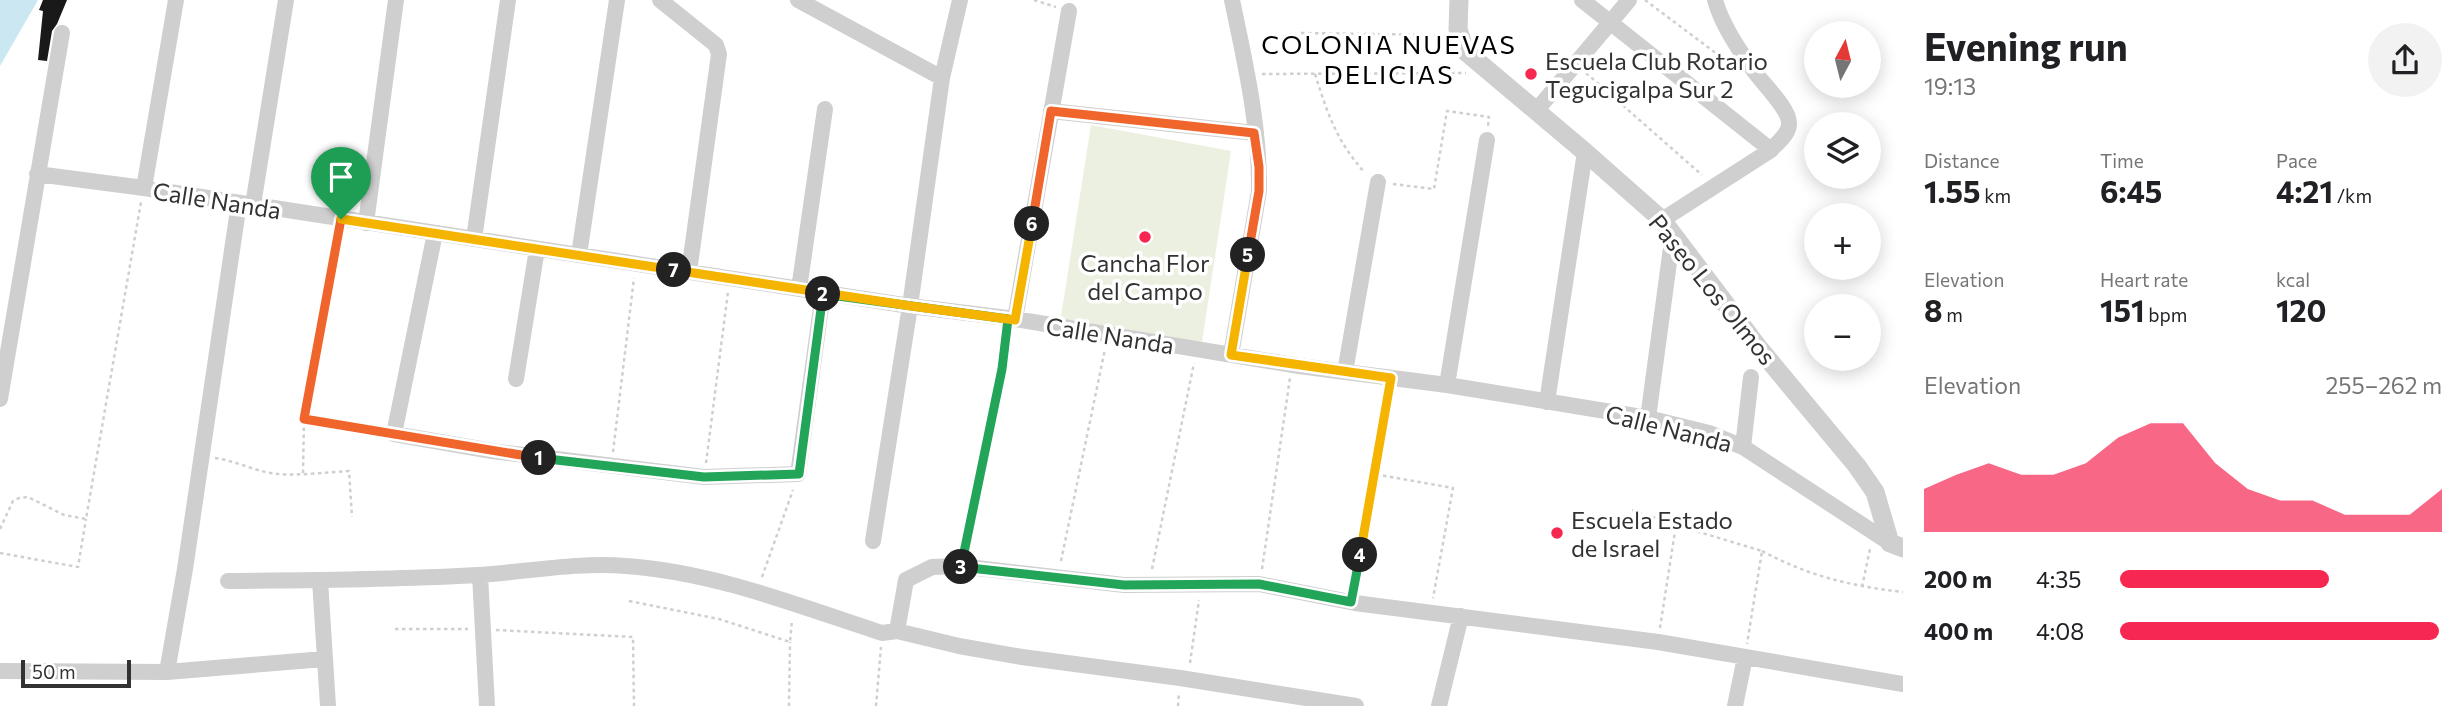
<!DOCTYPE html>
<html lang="en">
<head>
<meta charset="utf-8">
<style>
  body { margin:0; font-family:Commissioner,sans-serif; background:#f2f2f2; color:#202124; height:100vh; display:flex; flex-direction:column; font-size:26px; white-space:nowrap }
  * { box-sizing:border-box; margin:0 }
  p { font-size:23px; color:#757577 }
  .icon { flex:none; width:38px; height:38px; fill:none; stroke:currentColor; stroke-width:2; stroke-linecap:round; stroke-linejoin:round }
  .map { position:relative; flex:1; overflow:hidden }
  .panel { display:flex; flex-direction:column; background:#fff; width:560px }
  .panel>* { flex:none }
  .needle { width:46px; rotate:7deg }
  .buttons { position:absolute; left:1804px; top:21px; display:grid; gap:14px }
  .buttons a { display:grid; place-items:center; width:77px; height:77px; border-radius:50%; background:#fff; box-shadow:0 4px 18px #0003; font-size:35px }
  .scale { position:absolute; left:21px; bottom:18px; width:110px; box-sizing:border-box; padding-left:7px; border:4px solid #323232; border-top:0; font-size:19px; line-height:24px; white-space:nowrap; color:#323232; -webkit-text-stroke:5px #fff; paint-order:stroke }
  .pin { position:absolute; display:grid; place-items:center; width:60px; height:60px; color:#fff; margin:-72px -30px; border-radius:50% 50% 50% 0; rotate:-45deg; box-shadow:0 0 7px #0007 }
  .pin .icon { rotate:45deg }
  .km { position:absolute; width:35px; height:35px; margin:-18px; border-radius:50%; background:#222; color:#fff; font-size:19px; line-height:35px; text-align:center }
  .round { display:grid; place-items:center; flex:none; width:74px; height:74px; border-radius:37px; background:#f2f2f2 }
  .head { display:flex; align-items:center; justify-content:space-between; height:119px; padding:0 21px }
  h1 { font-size:38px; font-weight:700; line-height:52px }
  .figures { display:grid; grid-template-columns:repeat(3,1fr); gap:10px; height:119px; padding:7px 21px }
  .figures div { display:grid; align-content:center }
  .figures b { font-size:30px; font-weight:700 }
  .figures small { font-size:19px; font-weight:400 }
  .figures p { font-size:19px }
  .chart { height:196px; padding:14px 21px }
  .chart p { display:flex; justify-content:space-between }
  .chart svg { width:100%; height:126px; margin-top:7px; fill:#f62852; opacity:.7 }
  ul { padding:0 21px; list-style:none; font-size:23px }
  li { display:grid; grid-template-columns:112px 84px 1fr; align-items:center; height:52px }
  li i { height:18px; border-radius:9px; background:#f62852 }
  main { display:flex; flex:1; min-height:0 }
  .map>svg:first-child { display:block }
  .green { fill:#ebf0e0 }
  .water { fill:#cbe7f1 }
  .building { fill:#191919 }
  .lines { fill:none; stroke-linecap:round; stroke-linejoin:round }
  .path { stroke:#cfcfcf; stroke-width:2.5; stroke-dasharray:3.5 3.5; stroke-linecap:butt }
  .minor { stroke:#cfcfcf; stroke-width:16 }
  .tertiary { stroke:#cfcfcf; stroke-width:19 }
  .split-1-casing { stroke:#fff; stroke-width:14 }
  .split-2-casing { stroke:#fff; stroke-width:14 }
  .split-3-casing { stroke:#fff; stroke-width:14 }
  .split-4-casing { stroke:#fff; stroke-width:14 }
  .split-5-casing { stroke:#fff; stroke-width:14 }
  .split-6-casing { stroke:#fff; stroke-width:14 }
  .split-7-casing { stroke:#fff; stroke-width:14 }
  .split-8-casing { stroke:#fff; stroke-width:14 }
  .split-1 { stroke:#f0652b; stroke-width:9 }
  .split-2 { stroke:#22a559; stroke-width:9 }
  .split-3 { stroke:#22a559; stroke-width:9 }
  .split-4 { stroke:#22a559; stroke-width:9 }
  .split-5 { stroke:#f5b400; stroke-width:9 }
  .split-6 { stroke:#f0652b; stroke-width:9 }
  .split-7 { stroke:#f5b400; stroke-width:9 }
  .split-8 { stroke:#f5b400; stroke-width:9 }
  .poi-dot { fill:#f62852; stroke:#fff; stroke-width:2.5 }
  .labels { text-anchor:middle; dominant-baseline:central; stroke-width:7; stroke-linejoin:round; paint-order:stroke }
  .poi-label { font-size:24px; fill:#323232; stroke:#fff; text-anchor:start }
  .street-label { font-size:24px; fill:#323232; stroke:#fff }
  .neighbourhood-label { font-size:26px; letter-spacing:2px; fill:#000; stroke:#fff }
</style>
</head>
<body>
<main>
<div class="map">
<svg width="1903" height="706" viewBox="0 0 1903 706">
  <rect width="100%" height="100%" fill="#fff"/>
  <path class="green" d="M1091,125l140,26 -29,191 -142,-19z"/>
  <path class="water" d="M0,0h38l-38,66z"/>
  <path class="building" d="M43,0h24l-10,24 -5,7 -5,30 -9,-1 5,-49 -4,-1z"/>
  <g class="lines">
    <path class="path" d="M1034,0l22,7
      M1645,0l84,63
      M1301,33l141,2
      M1586,73l116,102
      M1262,74l204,-1
      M1315,74c13,41 21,66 50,99
      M1393,184l41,5 13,-78 42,6 -1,9
      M304,419l77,13
      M613,452l21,-174
      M215,458c22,3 41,14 63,16 19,2 51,-2 71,-3l3,46
      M706,463l22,-171
      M303,473l1,-54 35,-187
      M1374,474l14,-83
      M1632,510l44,15
      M0,529l13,-28 6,-3 9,-1 36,18 22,4 55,-317
      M1762,551c47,25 88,35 141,41
      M962,552l40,-183 4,-36
      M0,553l78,14 8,-48
      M1061,561l44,-212
      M1152,569l42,-206
      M1262,569l28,-191
      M762,577l31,-87
      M1862,587l8,-38
      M1353,589l21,-115 79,14 -20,110
      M629,601l90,18 71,23 2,-22
      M1660,628l16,-103 86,26 -15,93
      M395,629h73
      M496,630l137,7 1,69
      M1190,663l9,-63
      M789,706l1,-64
      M876,706l5,-59
      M1178,706l1,-14"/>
    <path class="minor" d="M660,0l56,45 3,9 -30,218
      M798,0l144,78
      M1582,0l189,150c6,-7 18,-16 18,-26 1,-15 -26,-40 -35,-53 -15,-21 -32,-46 -39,-71
      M1051,111l203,22
      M1536,111l93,-111
      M37,174l107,14 766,118 105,13 284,47 148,19 201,33 61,15 34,14 147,96
      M144,188l32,-188
      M253,205l33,-205
      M1662,220l109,-70
      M366,223l30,-223
      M435,233l-41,201 98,17 212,26 94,-3 25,-181
      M474,239l34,-239
      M579,255l38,-255
      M799,289l26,-180
      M1015,319l54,-308
      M1231,355l28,-164c1,-64 -14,-129 -27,-191
      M1345,372l33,-190
      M516,379l21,-130
      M1447,385l40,-245
      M0,399l62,-366
      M1547,402l38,-250
      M1648,418l25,-185
      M1743,447l8,-70
      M873,541l37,-235 32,-228 18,-78
      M480,575l7,131
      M320,580l8,126
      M228,581c83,-1 166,-1 249,-6 50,-3 99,-13 149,-9 88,6 173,40 256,67l15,-2 62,15 63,11 158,21 176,28
      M897,631l9,-51 26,-13 27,-1 165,19 135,-1 96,19 303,39 245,42
      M0,671l167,1 157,-13
      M167,672l18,-103 54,-366
      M1439,706l22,-90
      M1735,706l10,-49"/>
    <path class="tertiary" d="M1459,0l-1,29 7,22 120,101 77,68 96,127 99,119 18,26 15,51 13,5"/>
  </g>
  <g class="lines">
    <defs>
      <path id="split-1" d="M341,219l-37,200 235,39"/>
      <path id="split-2" d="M539,458l165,19 95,-3 24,-180"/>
      <path id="split-3" d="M823,294l185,25 -6,50 -41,198"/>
      <path id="split-4" d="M961,567l163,18 135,-1 92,18 9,-47"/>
      <path id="split-5" d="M1248,255l-17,100 160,23 -31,177"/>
      <path id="split-6" d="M1032,224l19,-113 203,22 5,34v24l-11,64"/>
      <path id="split-7" d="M674,270l237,36 104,14 17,-96"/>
      <path id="split-8" d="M341,219l333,51"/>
    </defs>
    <use href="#split-1" class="split-1-casing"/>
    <use href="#split-2" class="split-2-casing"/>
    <use href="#split-3" class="split-3-casing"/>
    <use href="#split-4" class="split-4-casing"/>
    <use href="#split-5" class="split-5-casing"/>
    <use href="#split-6" class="split-6-casing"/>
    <use href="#split-7" class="split-7-casing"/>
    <use href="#split-8" class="split-8-casing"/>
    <use href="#split-1" class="split-1"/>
    <use href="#split-2" class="split-2"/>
    <use href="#split-3" class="split-3"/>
    <use href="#split-4" class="split-4"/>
    <use href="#split-5" class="split-5"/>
    <use href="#split-6" class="split-6"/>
    <use href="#split-7" class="split-7"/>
    <use href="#split-8" class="split-8"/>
  </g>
  <g class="poi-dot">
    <circle cx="1531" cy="74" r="7"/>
    <circle cx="1145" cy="237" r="7"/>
    <circle cx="1557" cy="533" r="7"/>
  </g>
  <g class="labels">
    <g class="poi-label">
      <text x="1545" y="60">Escuela Club Rotario<tspan x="1545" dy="28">Tegucigalpa Sur 2</tspan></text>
      <text x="1145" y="262" text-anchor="middle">Cancha Flor<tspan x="1145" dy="28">del Campo</tspan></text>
      <text x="1571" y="519">Escuela Estado<tspan x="1571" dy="28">de Israel</tspan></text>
    </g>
    <g class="street-label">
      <text transform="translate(217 200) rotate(9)">Calle Nanda</text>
      <text transform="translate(1713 289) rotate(51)">Paseo Los Olmos</text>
      <text transform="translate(1110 335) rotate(9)">Calle Nanda</text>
      <text transform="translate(1669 428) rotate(14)">Calle Nanda</text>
    </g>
    <g class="neighbourhood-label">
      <text x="1389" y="43">COLONIA NUEVAS<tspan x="1389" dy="30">DELICIAS</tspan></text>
    </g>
  </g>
</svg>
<div class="buttons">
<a><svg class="needle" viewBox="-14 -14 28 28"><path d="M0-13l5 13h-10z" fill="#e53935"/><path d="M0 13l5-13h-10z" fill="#757577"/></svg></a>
<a><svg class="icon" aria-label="layers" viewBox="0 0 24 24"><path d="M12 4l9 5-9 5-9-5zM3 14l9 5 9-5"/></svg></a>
<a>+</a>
<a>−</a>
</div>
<div class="scale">50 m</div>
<div class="pin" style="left:341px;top:219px;background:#1e9e55"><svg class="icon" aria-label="arrive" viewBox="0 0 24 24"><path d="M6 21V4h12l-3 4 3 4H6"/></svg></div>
<b class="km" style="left:539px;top:458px">1</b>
<b class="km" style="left:823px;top:294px">2</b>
<b class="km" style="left:961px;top:567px">3</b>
<b class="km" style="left:1360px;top:555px">4</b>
<b class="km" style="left:1248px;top:255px">5</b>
<b class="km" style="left:1032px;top:224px">6</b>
<b class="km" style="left:674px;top:270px">7</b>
</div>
<section class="panel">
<div class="head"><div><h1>Evening run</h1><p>19:13</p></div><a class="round"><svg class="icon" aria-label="share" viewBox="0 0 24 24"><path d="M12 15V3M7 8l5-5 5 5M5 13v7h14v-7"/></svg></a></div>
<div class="figures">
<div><p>Distance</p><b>1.55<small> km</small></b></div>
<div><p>Time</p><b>6:45</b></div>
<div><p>Pace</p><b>4:21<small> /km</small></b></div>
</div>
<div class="figures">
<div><p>Elevation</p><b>8<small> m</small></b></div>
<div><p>Heart rate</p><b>151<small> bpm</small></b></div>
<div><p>kcal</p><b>120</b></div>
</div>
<div class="chart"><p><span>Elevation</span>255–262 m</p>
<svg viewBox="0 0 160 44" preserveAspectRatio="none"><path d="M0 44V29L10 24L20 20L30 24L40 24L50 20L60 11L70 6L80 6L90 20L100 29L110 33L120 33L130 38L140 38L150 38L160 29V44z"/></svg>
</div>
<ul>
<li><b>200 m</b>4:35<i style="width:65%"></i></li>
<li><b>400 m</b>4:08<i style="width:99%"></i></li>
</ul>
</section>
</main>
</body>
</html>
